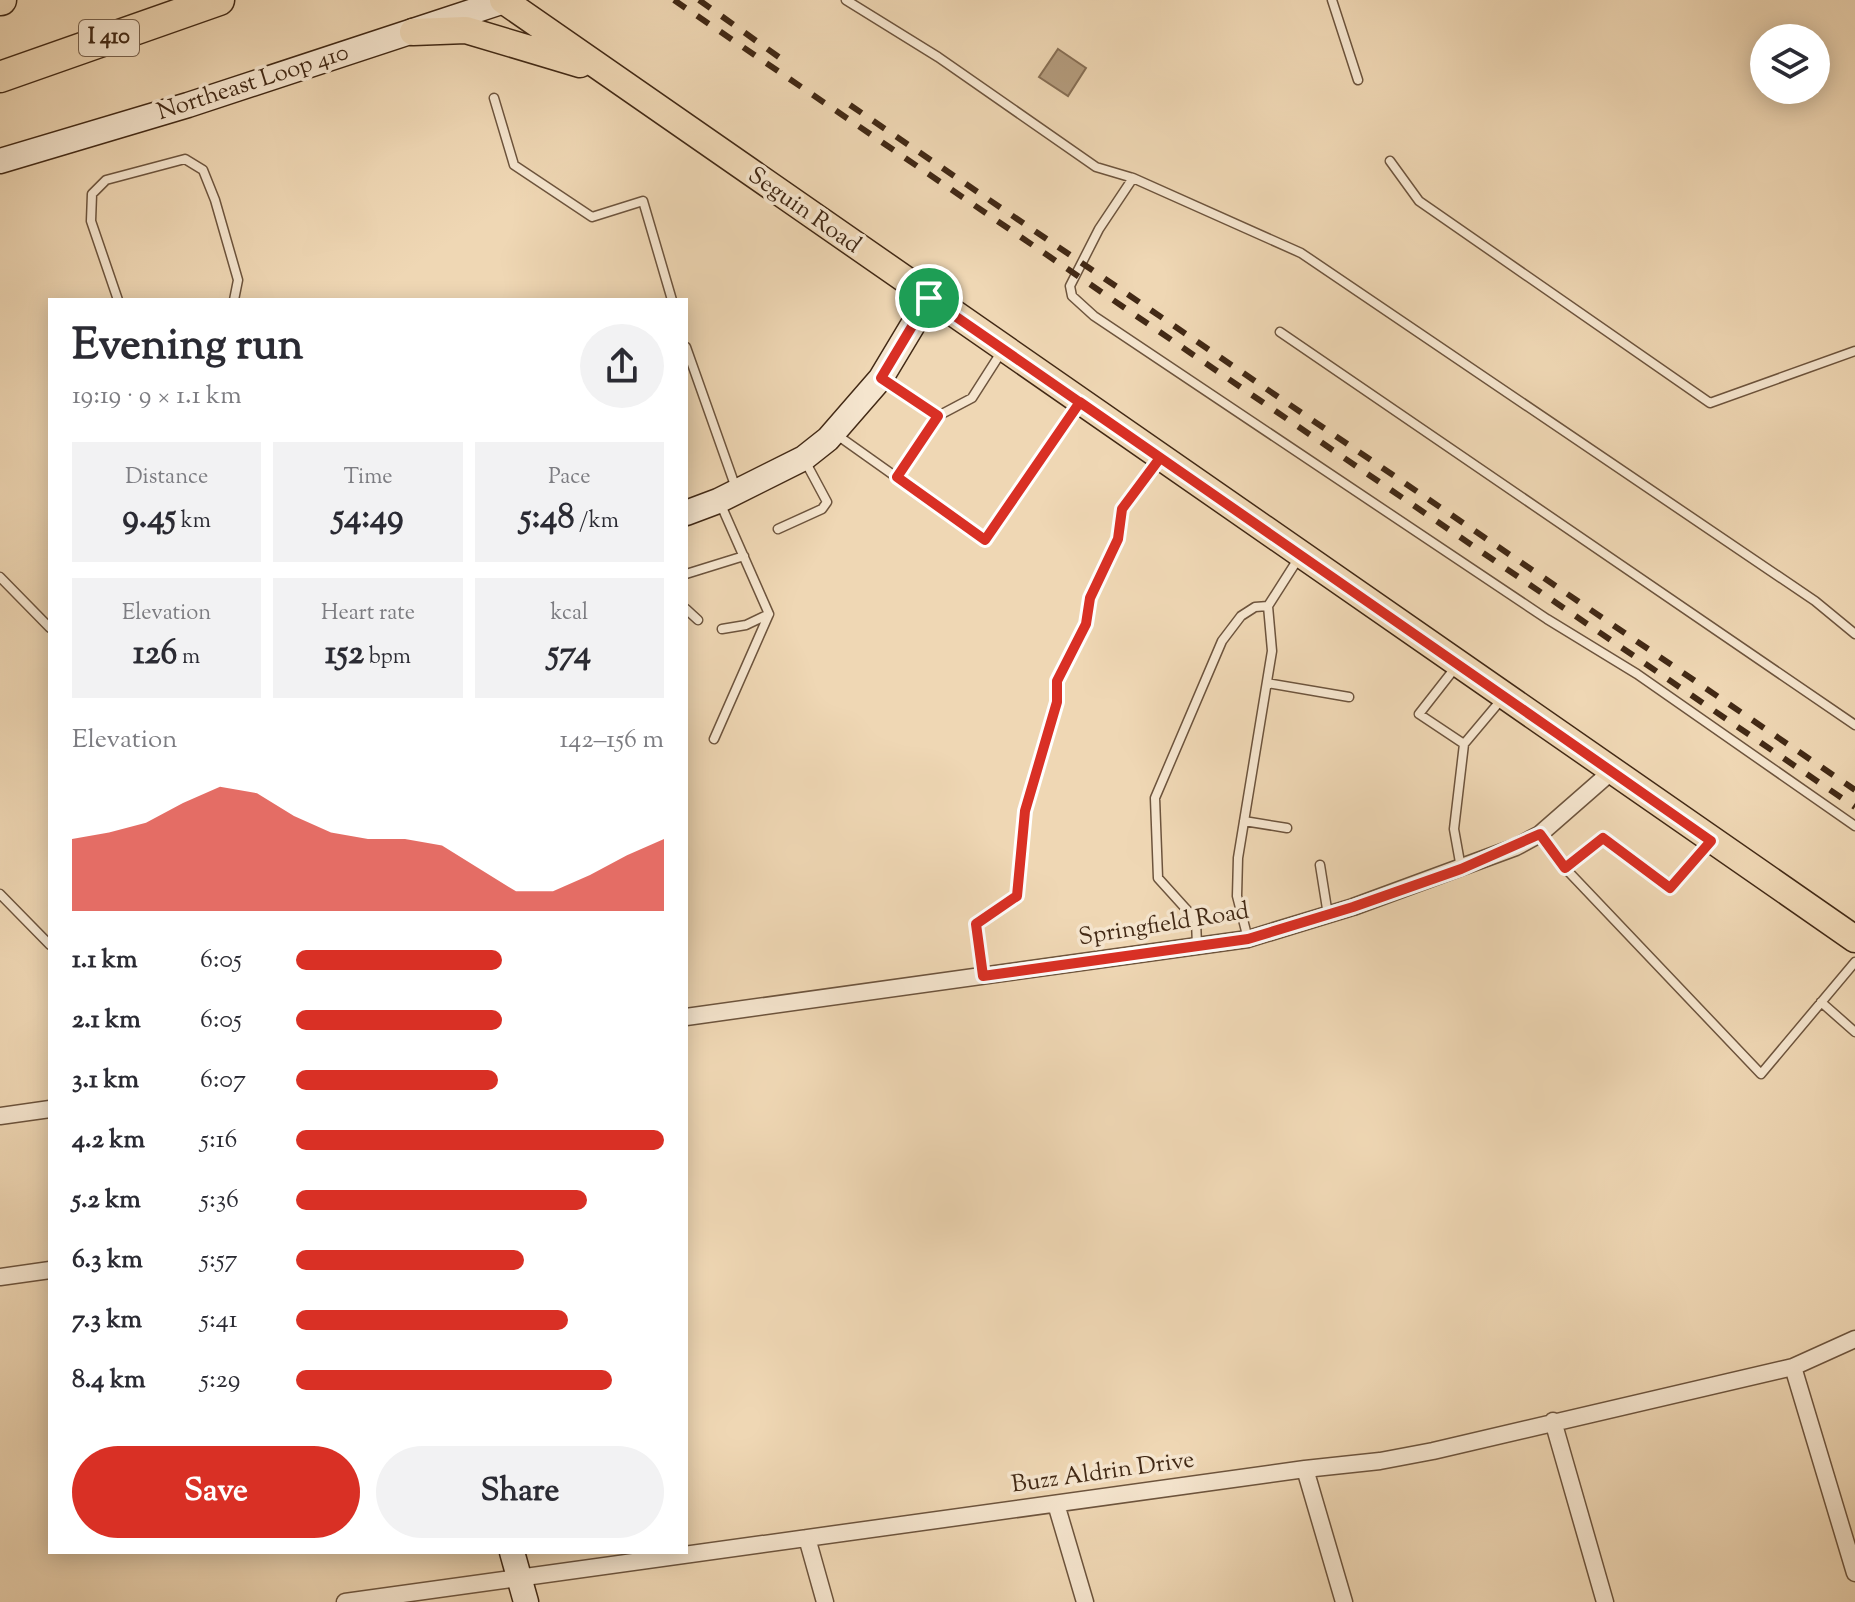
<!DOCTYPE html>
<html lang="en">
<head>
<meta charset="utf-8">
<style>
  body { margin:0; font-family:"Sorts Mill Goudy",serif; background:#f2f2f3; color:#2b2b33; height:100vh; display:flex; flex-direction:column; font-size:30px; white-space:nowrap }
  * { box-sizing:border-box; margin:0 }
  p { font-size:26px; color:#7c7c81 }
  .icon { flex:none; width:44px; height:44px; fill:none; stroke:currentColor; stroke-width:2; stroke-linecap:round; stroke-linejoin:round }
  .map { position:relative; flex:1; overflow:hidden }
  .details { position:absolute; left:48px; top:298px; width:640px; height:1256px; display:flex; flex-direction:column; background:#fff; border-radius:0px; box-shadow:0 4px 20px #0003 }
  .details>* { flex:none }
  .fabs { position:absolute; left:1750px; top:24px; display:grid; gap:16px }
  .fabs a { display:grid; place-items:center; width:80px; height:80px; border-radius:50%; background:#fff; box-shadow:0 4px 20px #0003; font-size:40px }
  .pin { position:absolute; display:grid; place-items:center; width:68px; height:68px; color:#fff; margin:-34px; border:4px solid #fff; border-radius:50%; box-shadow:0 2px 8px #0007 }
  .round { display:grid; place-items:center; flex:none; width:84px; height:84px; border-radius:42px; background:#f2f2f3 }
  .head { display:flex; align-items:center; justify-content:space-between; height:136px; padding:0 24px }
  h1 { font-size:44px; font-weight:700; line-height:60px }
  .stats { display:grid; grid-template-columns:repeat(3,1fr); gap:12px; height:136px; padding:8px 24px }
  .stats div { display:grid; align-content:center; border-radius:0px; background:#f2f2f3; text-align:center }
  .stats b { font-size:34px; font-weight:700 }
  .stats small { font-size:22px; font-weight:400 }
  .stats p { font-size:22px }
  .chart { height:224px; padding:16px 24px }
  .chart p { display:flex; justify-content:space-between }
  .chart svg { width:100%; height:144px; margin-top:8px; fill:#d93025; opacity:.7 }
  .cta { display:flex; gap:16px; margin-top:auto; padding:16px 24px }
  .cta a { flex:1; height:92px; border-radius:48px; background:#d93025; color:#fff; font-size:32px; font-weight:700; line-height:92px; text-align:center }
  .cta a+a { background:#f2f2f3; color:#2b2b33 }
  ul { padding:0 24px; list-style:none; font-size:26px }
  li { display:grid; grid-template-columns:128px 96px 1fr; align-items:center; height:60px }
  li i { height:20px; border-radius:10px; background:#d93025 }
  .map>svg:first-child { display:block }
  .water { fill:#b49c7e; stroke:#866e54; stroke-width:2 }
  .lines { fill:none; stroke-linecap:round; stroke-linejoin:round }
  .lane-casing { stroke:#6d543d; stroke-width:11 }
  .street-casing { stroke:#6d543d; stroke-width:19 }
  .secondary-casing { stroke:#422915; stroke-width:27 }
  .primary-casing { stroke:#422915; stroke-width:29 }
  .highway-casing { stroke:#422915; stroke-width:33 }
  .lane { stroke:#f5e5ce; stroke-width:8 }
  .street { stroke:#f5e5ce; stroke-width:16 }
  .secondary { stroke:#f5e5ce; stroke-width:24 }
  .primary { stroke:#efd7b4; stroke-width:26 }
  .highway { stroke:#efd7b4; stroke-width:30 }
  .rail { stroke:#422915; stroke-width:6; stroke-dasharray:14 14; stroke-linecap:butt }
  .route-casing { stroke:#fff; stroke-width:16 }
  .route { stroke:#d93025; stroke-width:10 }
  .labels { text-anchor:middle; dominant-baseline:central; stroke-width:7; stroke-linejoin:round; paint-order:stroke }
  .shield { fill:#f5e5ce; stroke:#78614c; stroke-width:2 }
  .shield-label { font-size:22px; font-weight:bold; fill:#422915 }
  .street-label { font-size:24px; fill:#422915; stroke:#f5e5ce }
</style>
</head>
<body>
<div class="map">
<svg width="1855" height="1602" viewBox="0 0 1855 1602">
  <rect width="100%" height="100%" fill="#efd7b4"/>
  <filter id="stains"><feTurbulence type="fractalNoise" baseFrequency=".0025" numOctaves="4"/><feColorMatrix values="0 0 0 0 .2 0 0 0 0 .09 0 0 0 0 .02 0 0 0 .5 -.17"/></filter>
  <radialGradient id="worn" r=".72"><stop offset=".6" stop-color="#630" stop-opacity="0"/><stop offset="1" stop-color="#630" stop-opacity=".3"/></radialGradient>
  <path class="water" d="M1058,49l28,19 -18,28 -29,-19z"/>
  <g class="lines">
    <defs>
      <path id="lane" d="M846,0l92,57 158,110 37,11 168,75 514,348 40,33
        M1332,0l26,80
        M494,98l20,67 78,52 51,-16 29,99
        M1390,161l29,40 291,202 145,-52
        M1133,178l-34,51 -29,57 2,10 22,20 453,303 90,55 218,152
        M118,300l-27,-79 1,-27 14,-14 79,-21 18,11 12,30 23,80 -4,20
        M1280,332l575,393
        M686,347l51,144
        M885,380l53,36 34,-18 30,-47
        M837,435l148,105 93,-136
        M897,477l41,-61
        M778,529l44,-20 5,-7 -23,-43
        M686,574l58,-18
        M0,577l50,51
        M686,609l12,11
        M722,629l24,-4 23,-11
        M1455,668l-36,46 45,30
        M1267,683l82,14
        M714,739l55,-125 -48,-109
        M1244,821l43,7
        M1540,834l25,34 196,206 94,-112
        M1320,865l8,50
        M1461,868l-7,-39 10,-85 37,-44
        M1565,868l38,-30 67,50 40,-46
        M0,894l50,51
        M1248,939l-11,-43 1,-38 34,-207 -4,-45 30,-47
        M1197,946l-1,-26 -38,-42 -3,-80 67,-157 19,-25 14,-9 13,-1
        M983,975l-7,-51 41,-28 8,-85 32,-109v-21l29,-57 4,-26 28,-59 4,-30 38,-51
        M1821,1002l34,30"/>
      <path id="street" d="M686,1017l562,-78 105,-32 163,-60 24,-13 72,-63
        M0,1116l50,-7
        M0,1277l50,-7
        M1793,1367l62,206
        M1553,1421l52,181
        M1305,1469l39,133
        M1056,1504l29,98
        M807,1538l18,64
        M345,1602l960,-133 75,-8 53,-10 360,-84 62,-28"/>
      <path id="secondary" d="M0,161l188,-56 316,-104
        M686,513l32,-12 86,-43 24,-19 53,-61 48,-80
        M512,1552l14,50"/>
      <path id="primary" d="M503,0l1352,939
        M413,32l53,-2 114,34"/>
      <path id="highway" d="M0,0h1
        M0,77l219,-77"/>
    </defs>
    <use href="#lane" class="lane-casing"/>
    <use href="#street" class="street-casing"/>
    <use href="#secondary" class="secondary-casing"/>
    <use href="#primary" class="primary-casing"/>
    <use href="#highway" class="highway-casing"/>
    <use href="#lane" class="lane"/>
    <use href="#street" class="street"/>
    <use href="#secondary" class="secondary"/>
    <use href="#primary" class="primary"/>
    <use href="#highway" class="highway"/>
    <path class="rail" d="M674,0l1181,807
      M699,0l91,65
      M850,105l1005,685"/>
  </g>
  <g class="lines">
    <defs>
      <path id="route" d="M929,298l231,160 -38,51 -4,30 -28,59 -4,26 -29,57v21l-32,109 -8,85 -41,28 7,52 265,-37 105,-32 108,-38 79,-35 25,34 38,-30 67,50 41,-47 -153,-107c-159,-111 -319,-221 -478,-332l-95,138 -88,-63 41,-61 -57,-38 48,-80"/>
    </defs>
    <use href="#route" class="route-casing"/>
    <use href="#route" class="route"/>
  </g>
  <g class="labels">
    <rect class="shield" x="79" y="20" width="60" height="36" rx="6"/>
    <g class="shield-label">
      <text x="109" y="38">I 410</text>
    </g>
    <g class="street-label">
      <text transform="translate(253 83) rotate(-18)">Northeast Loop 410</text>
      <text transform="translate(804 211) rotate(35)">Seguin Road</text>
      <text transform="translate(1164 925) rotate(-9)">Springfield Road</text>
      <text transform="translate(1103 1473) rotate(-8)">Buzz Aldrin Drive</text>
    </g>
  </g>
  <rect width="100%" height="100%" filter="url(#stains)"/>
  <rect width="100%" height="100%" fill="url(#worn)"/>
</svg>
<div class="fabs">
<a><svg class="icon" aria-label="layers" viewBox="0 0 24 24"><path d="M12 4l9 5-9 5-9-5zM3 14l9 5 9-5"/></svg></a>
</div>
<div class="pin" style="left:929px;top:298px;background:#1e9e55"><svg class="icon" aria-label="arrive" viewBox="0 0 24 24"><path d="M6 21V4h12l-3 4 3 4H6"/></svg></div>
<section class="details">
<div class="head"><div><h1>Evening run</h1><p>19:19 · 9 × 1.1 km</p></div><a class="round"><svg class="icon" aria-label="share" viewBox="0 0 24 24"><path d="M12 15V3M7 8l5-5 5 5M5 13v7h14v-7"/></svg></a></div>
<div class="stats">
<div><p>Distance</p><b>9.45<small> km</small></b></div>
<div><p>Time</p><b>54:49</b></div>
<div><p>Pace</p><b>5:48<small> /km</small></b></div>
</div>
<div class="stats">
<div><p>Elevation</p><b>126<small> m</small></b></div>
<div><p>Heart rate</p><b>152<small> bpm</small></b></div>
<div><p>kcal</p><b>574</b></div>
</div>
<div class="chart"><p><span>Elevation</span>142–156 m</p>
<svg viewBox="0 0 160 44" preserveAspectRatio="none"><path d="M0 44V22L10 20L20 17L30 11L40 6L50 8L60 15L70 20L80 22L90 22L100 24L110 31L120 38L130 38L140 33L150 27L160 22V44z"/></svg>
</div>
<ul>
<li><b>1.1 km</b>6:05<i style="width:56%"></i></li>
<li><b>2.1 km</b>6:05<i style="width:56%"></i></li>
<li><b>3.1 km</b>6:07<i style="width:55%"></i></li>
<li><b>4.2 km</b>5:16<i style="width:100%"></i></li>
<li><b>5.2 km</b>5:36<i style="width:79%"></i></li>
<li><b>6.3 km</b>5:57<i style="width:62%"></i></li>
<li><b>7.3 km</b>5:41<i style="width:74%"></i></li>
<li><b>8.4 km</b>5:29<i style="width:86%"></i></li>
</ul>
<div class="cta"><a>Save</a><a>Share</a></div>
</section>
</div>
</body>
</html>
